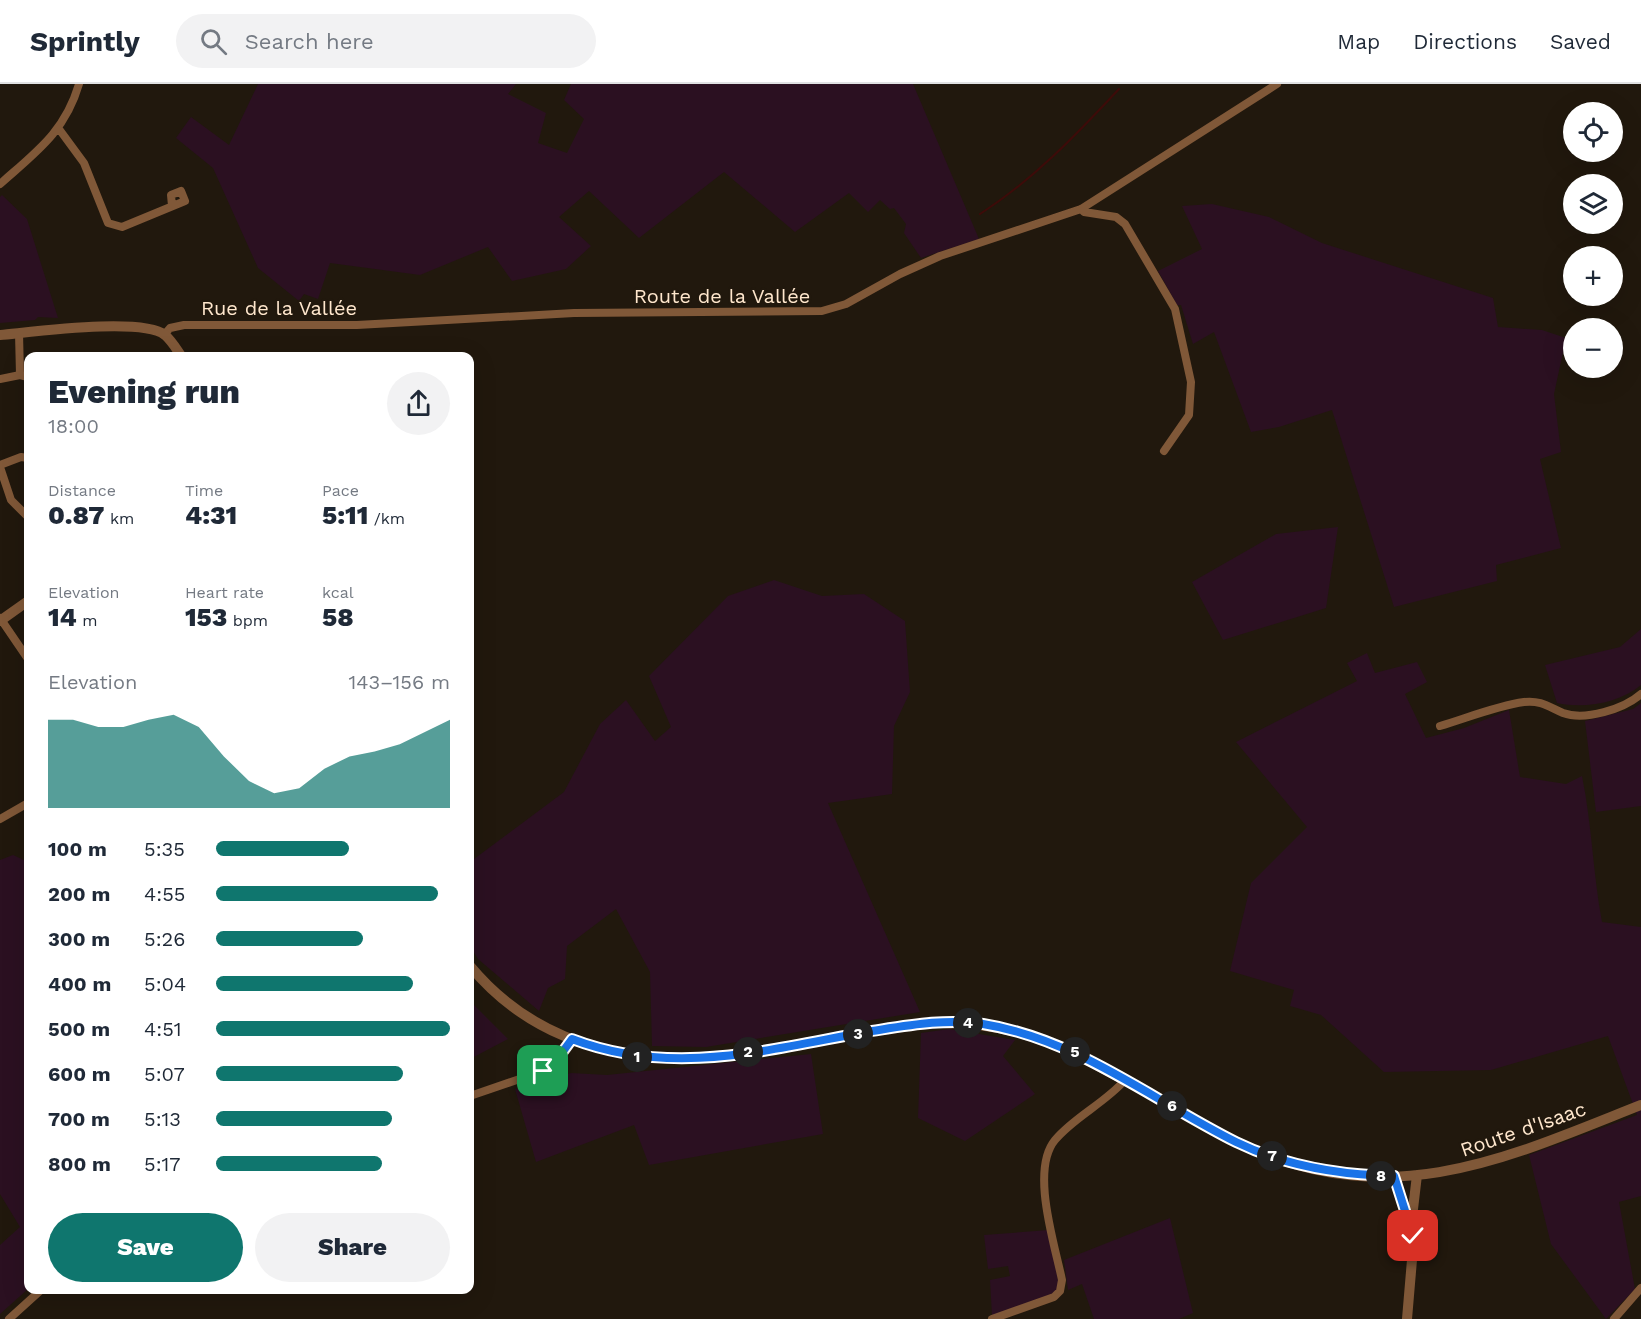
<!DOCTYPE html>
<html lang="en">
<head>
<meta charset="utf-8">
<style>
  body { margin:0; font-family:"Work Sans",sans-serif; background:#f2f2f3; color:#1f2937; height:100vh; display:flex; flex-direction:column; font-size:22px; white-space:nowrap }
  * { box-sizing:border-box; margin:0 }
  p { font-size:20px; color:#747a83 }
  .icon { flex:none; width:33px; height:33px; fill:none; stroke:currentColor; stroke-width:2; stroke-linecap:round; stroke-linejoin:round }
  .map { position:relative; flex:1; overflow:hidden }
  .panel { position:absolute; left:24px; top:268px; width:450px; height:942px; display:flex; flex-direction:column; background:#fff; border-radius:12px; box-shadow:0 6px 24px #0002 }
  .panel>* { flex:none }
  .controls { position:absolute; left:1563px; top:18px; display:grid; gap:12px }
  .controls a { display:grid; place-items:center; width:60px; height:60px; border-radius:50%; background:#fff; box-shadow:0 6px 24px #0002; font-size:30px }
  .pin { position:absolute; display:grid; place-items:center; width:51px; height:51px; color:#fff; margin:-26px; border-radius:12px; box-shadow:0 3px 9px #0006 }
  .km { position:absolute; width:30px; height:30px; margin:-15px; border-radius:50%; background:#222; color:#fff; font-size:16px; line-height:30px; text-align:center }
  .round { display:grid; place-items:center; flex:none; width:63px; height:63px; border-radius:32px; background:#f2f2f3 }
  .summary { display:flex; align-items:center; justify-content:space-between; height:102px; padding:0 24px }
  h1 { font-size:33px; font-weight:800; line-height:45px }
  .figures { display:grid; grid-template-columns:repeat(3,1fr); gap:9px; height:102px; padding:6px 24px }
  .figures div { display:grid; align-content:center }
  .figures b { font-size:26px; font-weight:800 }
  .figures small { font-size:16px; font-weight:400 }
  .figures p { font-size:16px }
  .chart { height:168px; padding:12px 24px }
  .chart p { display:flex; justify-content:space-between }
  .chart svg { width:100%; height:108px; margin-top:6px; fill:#0f766e; opacity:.7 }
  .action { display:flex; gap:12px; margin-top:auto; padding:12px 24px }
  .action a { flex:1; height:69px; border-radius:36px; background:#0f766e; color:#fff; font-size:24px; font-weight:800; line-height:69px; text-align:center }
  .action a+a { background:#f2f2f3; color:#1f2937 }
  ul { padding:0 24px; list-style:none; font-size:20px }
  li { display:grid; grid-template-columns:96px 72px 1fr; align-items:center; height:45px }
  li i { height:15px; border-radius:8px; background:#0f766e }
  header { display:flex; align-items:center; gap:36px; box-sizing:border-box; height:84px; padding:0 30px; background:#fff; border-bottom:2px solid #e0e1e3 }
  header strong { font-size:28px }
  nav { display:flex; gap:33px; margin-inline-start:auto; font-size:21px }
  .search { width:420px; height:54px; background:#f2f2f3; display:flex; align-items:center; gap:15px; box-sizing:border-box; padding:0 21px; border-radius:33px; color:#747a83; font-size:22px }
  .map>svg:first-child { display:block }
  .green { fill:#2b1021 }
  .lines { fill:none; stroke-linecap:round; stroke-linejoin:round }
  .stream { stroke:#3e0b09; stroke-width:2 }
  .minor { stroke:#805838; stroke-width:8 }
  .tertiary { stroke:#805838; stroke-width:10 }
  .route-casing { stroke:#fff; stroke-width:12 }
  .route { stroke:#1a73e8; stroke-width:8 }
  .labels { text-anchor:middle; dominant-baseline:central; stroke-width:4.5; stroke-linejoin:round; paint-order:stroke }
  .street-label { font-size:20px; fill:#ffe7cd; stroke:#21180d }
</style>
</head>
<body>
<header>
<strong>Sprintly</strong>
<div class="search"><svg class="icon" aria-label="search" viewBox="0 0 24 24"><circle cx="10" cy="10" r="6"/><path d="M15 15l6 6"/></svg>Search here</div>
<nav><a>Map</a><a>Directions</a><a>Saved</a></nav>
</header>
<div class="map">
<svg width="1641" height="1235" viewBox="0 0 1641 1235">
  <rect width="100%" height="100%" fill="#21180d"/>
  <path class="green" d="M258,0h258l-8,10 38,19 -8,30 29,10 17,-34 -20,-19 7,-16h342l66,155 -58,19 -17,-25 2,-9 -12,-16 -4,1 -10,-9 -12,12 -19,-19 -54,39 -71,-60 -85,66 -50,-47 -30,26 32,29 -25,23 -54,12 -24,-34 -68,28 -90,-12 -12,36 -14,-5 -5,7 -41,-33 -45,-100 -37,-30 15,-21 38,28z
    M2,111l25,24 31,99 -20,-1 -3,3 -35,3v-126z
    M1212,120l57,13 53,26 171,55 5,29 44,3 24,8 -12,56 7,58 -21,7 21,89 -65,17 1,16 -103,26 -62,-197 -53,17 -28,5 -37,-100 -21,12 -12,-39h-4l-19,-34 44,-22 -20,-43z
    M1338,443l-12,81 -103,32 -31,-58 84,-48z
    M774,496l48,16 42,-2 41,27 5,71 -16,34 -2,68 -64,9 92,209 -214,35 -54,-1 -2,-74 -34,-63 -49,37 -2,33 -17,9 -9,23 -61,-52 -8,-13v-84l94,-70 36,-68 26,-24 29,41 16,-14 -22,-51 79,-80z
    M1641,545v56c-21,18 -57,24 -84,18l-12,-38 75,-18z
    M1367,569l8,20 42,-11 10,20 -22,12 21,44 38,-10 45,-18 11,67 46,7 16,-8c10,49 11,98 20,146l39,5v269l-22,6 16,87 -29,30 -55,-75 -22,-89 108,-40 -29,-79 -117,34 -107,2 -63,-57 -31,-9 4,-16 -64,-19 21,-88 56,-56 -71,-85 121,-61 -10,-18z
    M1641,619v103l-45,6 -11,-91 48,-12z
    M13,771l13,6 2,11v417l-28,25v-69l20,-18 -20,-33v-334z
    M470,917l38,38 -38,20z
    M949,945l66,11 -12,16 32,38 -70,47 -47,-23 3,-85z
    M811,970l12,80 -174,31 -15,-40 -98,37 -21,-73 56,-16 36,2z
    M1170,1134l23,95 -14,6h-85l-12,-35 -14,6 -4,-30z
    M1049,1146l10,56 -5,7 -62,23 -2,-36 20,-4 -2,-10 -20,3 -4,-34z"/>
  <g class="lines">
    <path class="stream" d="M980,130c53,-34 96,-79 139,-125"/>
    <path class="minor" d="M59,45l25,34 24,60 14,4 63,-26 -4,-10 -10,4 1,11
      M0,100c36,-32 65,-52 79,-100
      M1081,125l3,3 32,5 9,7 50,85 16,73 -2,33 -25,36
      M19,249l1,42 8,2
      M164,251l6,-7 14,-3h173l217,-12 248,-2 24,-7 54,-30 40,-18 141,-47 196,-125
      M0,295l20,-4
      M0,381l21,-8 7,1
      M0,383l11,33 17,17
      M0,534l28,41
      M1440,642c27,-8 56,-20 84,-24 17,-2 25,5 39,11 22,8 61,-4 78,-19
      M0,735l28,-16
      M470,1012l73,-25 10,-6 19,-26
      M9,1235l32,-29
      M992,1235l62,-22 6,-6 2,-11c-7,-35 -32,-110 -7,-140 19,-23 50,-37 70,-60
      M1614,1235l27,-31"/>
    <path class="tertiary" d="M0,251c33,-3 142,-18 165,0 7,6 12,15 17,22
      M0,537l28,-20
      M470,882c25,30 58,55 94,70 121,52 245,-3 369,-13 92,-1 130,24 208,66 38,21 75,45 116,62 143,59 252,6 384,-46
      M1394,1092l17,50
      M1407,1235l6,-71 -2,-22 6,-51"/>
  </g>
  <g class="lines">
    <defs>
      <path id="route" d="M543,987l10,-6 19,-26c99,38 194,11 294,-7 39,-6 78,-14 117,-8 94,15 169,76 253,118 49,24 103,33 158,34l19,60"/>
    </defs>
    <use href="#route" class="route-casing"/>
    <use href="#route" class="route"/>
  </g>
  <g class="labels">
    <g class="street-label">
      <text x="722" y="212">Route de la Vallée</text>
      <text x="279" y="224">Rue de la Vallée</text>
      <text transform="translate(1523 1045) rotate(-19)">Route d'Isaac</text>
    </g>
  </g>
</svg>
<div class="controls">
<a><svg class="icon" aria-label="locate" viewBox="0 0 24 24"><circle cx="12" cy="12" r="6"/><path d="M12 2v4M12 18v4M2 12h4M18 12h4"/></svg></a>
<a><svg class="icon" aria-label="layers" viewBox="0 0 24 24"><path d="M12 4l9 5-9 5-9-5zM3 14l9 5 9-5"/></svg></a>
<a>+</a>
<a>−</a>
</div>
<div class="pin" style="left:543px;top:987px;background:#1e9e55"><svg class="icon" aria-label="arrive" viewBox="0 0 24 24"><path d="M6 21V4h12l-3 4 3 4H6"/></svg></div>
<div class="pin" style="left:1413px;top:1152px;background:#d93025"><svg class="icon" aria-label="check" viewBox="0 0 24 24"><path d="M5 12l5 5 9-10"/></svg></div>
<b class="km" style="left:637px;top:973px">1</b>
<b class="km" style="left:748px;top:968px">2</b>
<b class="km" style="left:858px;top:950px">3</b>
<b class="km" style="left:968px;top:939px">4</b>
<b class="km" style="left:1075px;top:968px">5</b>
<b class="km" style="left:1172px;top:1022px">6</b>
<b class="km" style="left:1272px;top:1072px">7</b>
<b class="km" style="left:1381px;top:1092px">8</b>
<section class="panel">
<div class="summary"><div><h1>Evening run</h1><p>18:00</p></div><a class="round"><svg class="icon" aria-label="share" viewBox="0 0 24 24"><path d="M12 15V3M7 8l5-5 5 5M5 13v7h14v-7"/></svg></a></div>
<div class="figures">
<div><p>Distance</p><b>0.87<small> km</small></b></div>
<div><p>Time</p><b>4:31</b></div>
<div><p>Pace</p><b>5:11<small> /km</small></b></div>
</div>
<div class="figures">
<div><p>Elevation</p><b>14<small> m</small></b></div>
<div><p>Heart rate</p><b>153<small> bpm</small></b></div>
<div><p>kcal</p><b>58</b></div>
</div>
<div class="chart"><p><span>Elevation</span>143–156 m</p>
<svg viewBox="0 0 160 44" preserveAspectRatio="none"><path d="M0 44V8L10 8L20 11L30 11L40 8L50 6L60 11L70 23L80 33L90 38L100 36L110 28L120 23L130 21L140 18L150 13L160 8V44z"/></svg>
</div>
<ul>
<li><b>100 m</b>5:35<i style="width:57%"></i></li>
<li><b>200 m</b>4:55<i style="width:95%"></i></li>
<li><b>300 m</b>5:26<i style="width:63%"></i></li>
<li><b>400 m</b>5:04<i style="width:84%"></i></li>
<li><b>500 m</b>4:51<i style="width:100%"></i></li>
<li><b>600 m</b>5:07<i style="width:80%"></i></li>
<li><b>700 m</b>5:13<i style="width:75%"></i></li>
<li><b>800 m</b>5:17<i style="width:71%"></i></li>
</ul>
<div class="action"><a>Save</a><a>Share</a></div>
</section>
</div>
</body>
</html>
